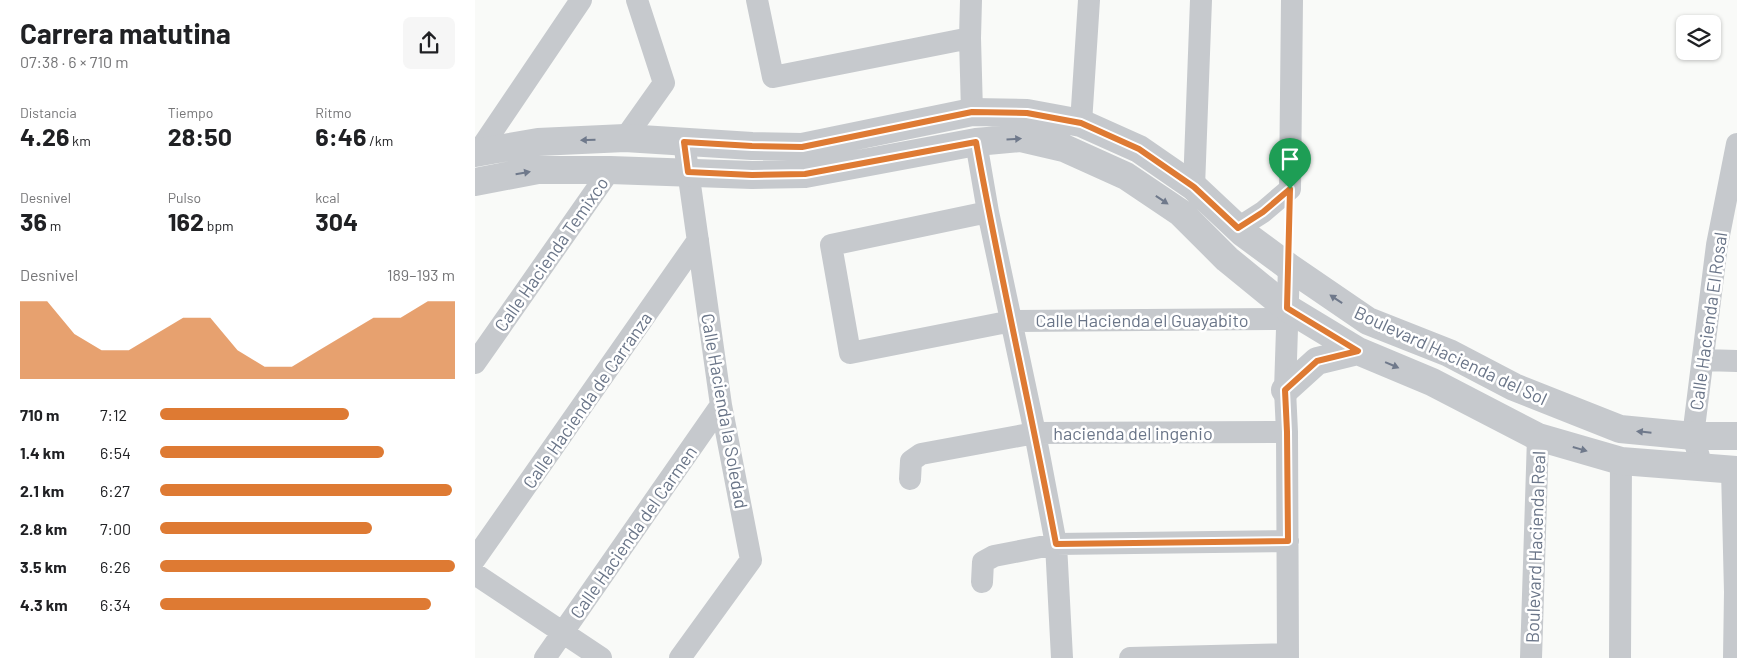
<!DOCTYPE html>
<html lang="es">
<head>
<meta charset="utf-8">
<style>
  body { margin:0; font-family:Barlow,sans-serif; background:#f6f6f6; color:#202124; height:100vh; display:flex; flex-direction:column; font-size:19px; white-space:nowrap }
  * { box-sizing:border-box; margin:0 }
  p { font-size:16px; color:#757577 }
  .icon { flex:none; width:28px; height:28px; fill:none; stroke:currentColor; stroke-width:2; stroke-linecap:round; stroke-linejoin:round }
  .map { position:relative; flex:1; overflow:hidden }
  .drawer { display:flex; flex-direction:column; background:#fff; width:475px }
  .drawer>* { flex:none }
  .buttons { position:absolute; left:1201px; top:15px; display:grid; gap:10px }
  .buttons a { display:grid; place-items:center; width:45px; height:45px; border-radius:8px; background:#fff; box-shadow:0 1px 4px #0004; font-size:25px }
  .pin { position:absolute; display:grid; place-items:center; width:42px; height:42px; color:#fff; margin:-51px -21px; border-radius:50% 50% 50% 0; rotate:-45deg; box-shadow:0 0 5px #0007 }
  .pin .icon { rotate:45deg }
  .round { display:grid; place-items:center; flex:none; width:52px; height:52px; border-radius:8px; background:#f6f6f6 }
  .overview { display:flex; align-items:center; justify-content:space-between; height:85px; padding:0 20px }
  h1 { font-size:28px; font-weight:700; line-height:38px }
  .metrics { display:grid; grid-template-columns:repeat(3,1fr); gap:8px; height:85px; padding:5px 20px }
  .metrics div { display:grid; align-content:center }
  .metrics b { font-size:25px; font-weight:700 }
  .metrics small { font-size:14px; font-weight:400 }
  .metrics p { font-size:14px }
  .chart { height:140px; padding:10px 20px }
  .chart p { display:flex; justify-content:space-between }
  .chart svg { width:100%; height:90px; margin-top:5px; fill:#de7a33; opacity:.7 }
  ul { padding:0 20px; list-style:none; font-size:16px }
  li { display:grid; grid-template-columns:80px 60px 1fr; align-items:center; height:38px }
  li i { height:12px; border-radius:6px; background:#de7a33 }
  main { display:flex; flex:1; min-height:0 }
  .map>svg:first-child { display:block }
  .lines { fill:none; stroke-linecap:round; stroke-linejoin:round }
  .path { stroke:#c0c1c4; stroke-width:3; stroke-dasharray:2.5 2.5; stroke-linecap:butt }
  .minor { stroke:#c6c9cd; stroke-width:22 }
  .tertiary { stroke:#c6c9cd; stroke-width:28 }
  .oneway { fill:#6f798b }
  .route-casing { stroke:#fff; stroke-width:10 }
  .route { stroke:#de7a33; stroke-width:6 }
  .labels { text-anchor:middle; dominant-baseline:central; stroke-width:5; stroke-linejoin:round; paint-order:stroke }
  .street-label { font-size:18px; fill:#6a7588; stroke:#fff }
</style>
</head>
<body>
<main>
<section class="drawer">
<div class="overview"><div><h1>Carrera matutina</h1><p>07:38 · 6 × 710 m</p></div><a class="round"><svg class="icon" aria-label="share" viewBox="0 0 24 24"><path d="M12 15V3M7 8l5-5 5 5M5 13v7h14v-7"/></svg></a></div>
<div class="metrics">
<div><p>Distancia</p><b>4.26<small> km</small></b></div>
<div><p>Tiempo</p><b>28:50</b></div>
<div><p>Ritmo</p><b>6:46<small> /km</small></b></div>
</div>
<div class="metrics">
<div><p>Desnivel</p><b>36<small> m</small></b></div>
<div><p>Pulso</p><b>162<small> bpm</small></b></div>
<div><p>kcal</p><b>304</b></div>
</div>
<div class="chart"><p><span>Desnivel</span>189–193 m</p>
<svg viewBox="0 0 160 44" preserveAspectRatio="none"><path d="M0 44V6L10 6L20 22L30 30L40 30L50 22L60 14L70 14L80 30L90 38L100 38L110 30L120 22L130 14L140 14L150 6L160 6V44z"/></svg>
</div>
<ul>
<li><b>710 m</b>7:12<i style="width:64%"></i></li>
<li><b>1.4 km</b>6:54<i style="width:76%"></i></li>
<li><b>2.1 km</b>6:27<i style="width:99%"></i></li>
<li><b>2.8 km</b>7:00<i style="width:72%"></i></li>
<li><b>3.5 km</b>6:26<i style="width:100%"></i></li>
<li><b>4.3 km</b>6:34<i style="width:92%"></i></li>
</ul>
</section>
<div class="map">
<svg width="1262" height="658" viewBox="0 0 1262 658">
  <rect width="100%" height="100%" fill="#f9faf8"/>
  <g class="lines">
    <path class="path" d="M815,238v-21"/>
    <path class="minor" d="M282,0l16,77 197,-39
      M496,0l-1,38 2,74
      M606,123l8,-123
      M150,138l39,-55 -27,-83
      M501,142l12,70 47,221 21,111 6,114
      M4,151l102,-151
      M719,187l7,-187
      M513,212l-157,33 19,108 162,-32 274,-2
      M763,228l25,-16 27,-23 2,-189
      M1228,360l34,1
      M0,363l135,-193
      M1227,467l-9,-31 24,-191 20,-101
      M1257,470l3,122 -1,66
      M435,479l1,-18 10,-7 114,-21 252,-1
      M0,559l223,-319
      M0,574l126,84
      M507,582l1,-20 11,-6 62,-12 232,-3
      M70,658l176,-253
      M205,658l71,-98 -30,-155 -37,-263
      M655,658l158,-4
      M813,658l-1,-226 -2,-42 4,-123
      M1056,658l7,-221
      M1145,658l1,-197"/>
    <path class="tertiary" d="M0,153l63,-11 87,-4 127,8 50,1 170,-35 55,1 54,10 58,26 55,38 49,46 46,34 79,54 81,32 65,34 106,42 73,7h44
      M0,182l63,-12h72l142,5 53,-1 171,-32 45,-4 43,10 62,28 55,37 46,46 60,49 71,43 74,31 106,55 83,24 116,9
      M810,390l32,-29 41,-10"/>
  </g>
  <defs><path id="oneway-solid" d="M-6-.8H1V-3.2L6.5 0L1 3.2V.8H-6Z" transform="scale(1.25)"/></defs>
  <g class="oneway">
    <use href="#oneway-solid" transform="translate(539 139) rotate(-3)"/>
    <use href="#oneway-solid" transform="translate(113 140) rotate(178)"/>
    <use href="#oneway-solid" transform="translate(48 173) rotate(-10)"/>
    <use href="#oneway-solid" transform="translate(687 200) rotate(34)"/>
    <use href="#oneway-solid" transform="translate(861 299) rotate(-146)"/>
    <use href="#oneway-solid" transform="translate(917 365) rotate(23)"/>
    <use href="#oneway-solid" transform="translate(1169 432) rotate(-174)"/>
    <use href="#oneway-solid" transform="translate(1105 449) rotate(16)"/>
  </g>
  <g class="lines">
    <defs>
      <path id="route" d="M497,112l55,1 54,10 58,26 55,38 44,41 25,-16 27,-23 -3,119 71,43 -41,10 -32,29 2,42 1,109 -232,3c-25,-134 -56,-268 -80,-402l-171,32 -53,1 -64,-3 -4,-30 68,4 50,1z"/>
    </defs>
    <use href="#route" class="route-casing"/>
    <use href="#route" class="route"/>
  </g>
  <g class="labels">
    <g class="street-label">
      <text transform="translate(76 254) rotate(-55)">Calle Hacienda Temixco</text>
      <text x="667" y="320">Calle Hacienda el Guayabito</text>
      <text transform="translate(1233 321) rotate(-82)">Calle Hacienda El Rosal</text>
      <text transform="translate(976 355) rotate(25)">Boulevard Hacienda del Sol</text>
      <text transform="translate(112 400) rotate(-55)">Calle Hacienda de Carranza</text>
      <text transform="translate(250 411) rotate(80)">Calle Hacienda la Soledad</text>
      <text x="658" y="433">hacienda del ingenio</text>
      <text transform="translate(158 532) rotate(-55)">Calle Hacienda del Carmen</text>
      <text transform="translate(1060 547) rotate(-88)">Boulevard Hacienda Real</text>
    </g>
  </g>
</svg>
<div class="buttons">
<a><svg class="icon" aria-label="layers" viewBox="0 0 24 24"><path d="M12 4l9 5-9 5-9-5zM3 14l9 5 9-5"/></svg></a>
</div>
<div class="pin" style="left:815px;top:189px;background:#1e9e55"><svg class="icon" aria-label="arrive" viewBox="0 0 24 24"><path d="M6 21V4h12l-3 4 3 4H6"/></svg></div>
</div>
</main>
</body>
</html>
